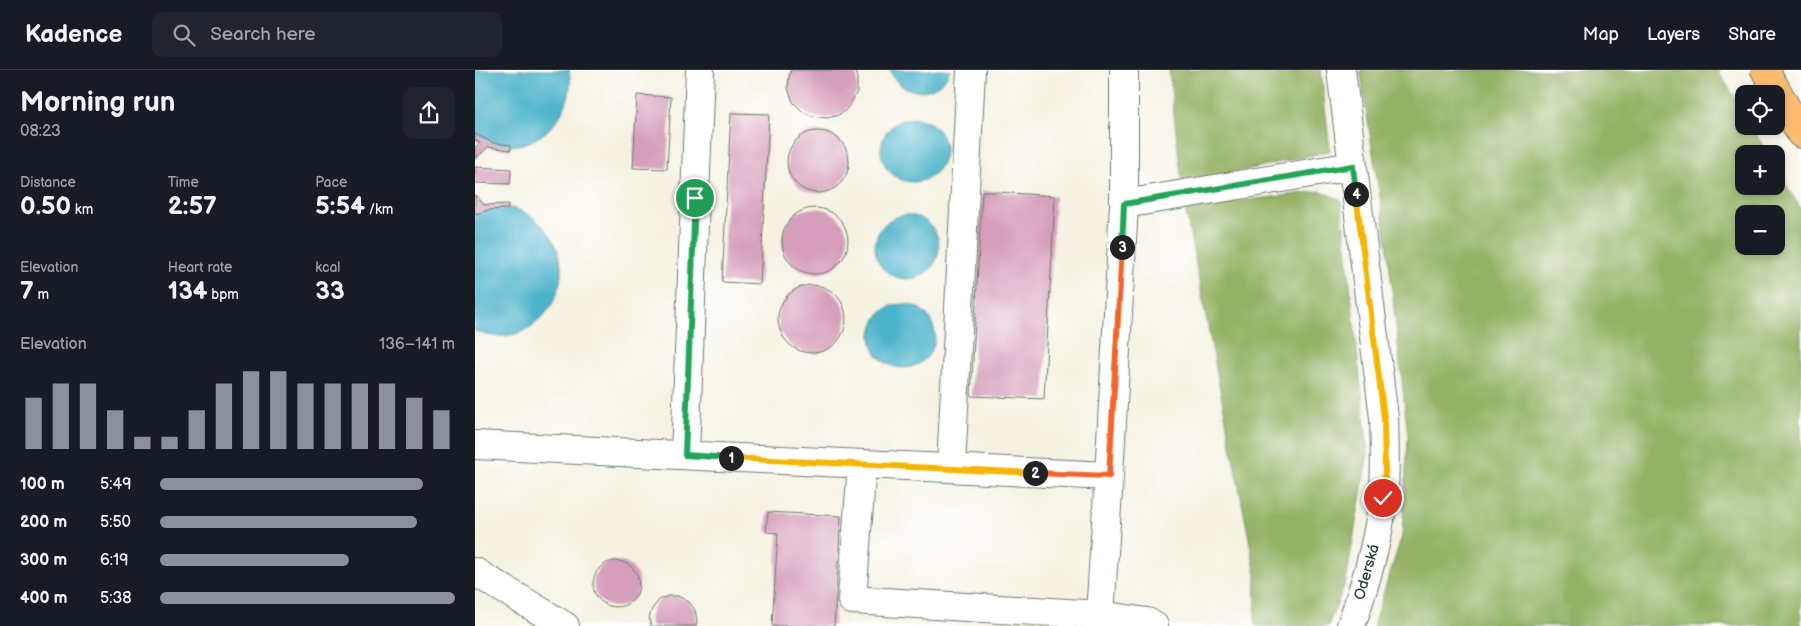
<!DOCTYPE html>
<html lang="en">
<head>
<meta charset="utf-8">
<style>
  body { margin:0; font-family:"Balsamiq Sans",sans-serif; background:#20242c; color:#f1f3f6; height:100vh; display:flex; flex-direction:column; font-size:19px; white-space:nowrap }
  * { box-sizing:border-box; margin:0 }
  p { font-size:16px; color:#9ea1a6 }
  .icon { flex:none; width:28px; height:28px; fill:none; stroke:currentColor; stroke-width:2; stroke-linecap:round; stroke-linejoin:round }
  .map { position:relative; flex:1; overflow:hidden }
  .sheet { display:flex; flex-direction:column; background:#171b24; width:475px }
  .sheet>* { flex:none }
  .tools { position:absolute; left:1260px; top:15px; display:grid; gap:10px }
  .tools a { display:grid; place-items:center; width:50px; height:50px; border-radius:10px; background:#171b24; box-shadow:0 2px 8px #0003; font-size:25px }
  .pin { position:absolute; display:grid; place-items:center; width:42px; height:42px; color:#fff; margin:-21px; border:2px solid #fff; border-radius:50%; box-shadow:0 1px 5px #0007 }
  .km { position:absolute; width:25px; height:25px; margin:-12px; border-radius:50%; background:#222; color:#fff; font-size:14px; line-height:25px; text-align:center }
  .round { display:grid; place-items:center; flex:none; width:52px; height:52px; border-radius:10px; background:#20242c }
  .summary { display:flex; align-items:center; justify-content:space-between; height:85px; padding:0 20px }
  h1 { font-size:28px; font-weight:700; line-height:38px }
  .stats { display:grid; grid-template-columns:repeat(3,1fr); gap:8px; height:85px; padding:5px 20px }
  .stats div { display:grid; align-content:center }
  .stats b { font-size:25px; font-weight:700 }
  .stats small { font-size:14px; font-weight:400 }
  .stats p { font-size:14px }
  .chart { height:140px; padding:10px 20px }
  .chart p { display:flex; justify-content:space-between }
  .chart svg { width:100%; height:90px; margin-top:5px; stroke:#8c9099; stroke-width:6 }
  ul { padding:0 20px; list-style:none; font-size:16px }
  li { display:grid; grid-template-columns:80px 60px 1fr; align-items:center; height:38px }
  li i { height:12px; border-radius:6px; background:#8c9099 }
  header { display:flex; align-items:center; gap:30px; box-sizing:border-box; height:70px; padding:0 25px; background:#171b24; border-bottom:1px solid #363941 }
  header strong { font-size:24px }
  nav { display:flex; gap:28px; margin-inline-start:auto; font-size:18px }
  .search { width:350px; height:45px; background:#20242c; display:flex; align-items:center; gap:12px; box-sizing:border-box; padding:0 18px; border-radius:10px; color:#9ea1a6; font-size:19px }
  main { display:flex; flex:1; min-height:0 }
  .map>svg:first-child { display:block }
  .forest { fill:#94b265; stroke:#5a784c; fill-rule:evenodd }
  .water { fill:#4bb3ca; stroke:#35787f }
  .building { fill:#d59eba }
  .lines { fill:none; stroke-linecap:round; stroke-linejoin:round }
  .minor-casing { stroke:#6a7c71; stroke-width:30 }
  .highway-casing { stroke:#6a7c71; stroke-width:30 }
  .minor { stroke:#fff; stroke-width:28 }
  .highway { stroke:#febc70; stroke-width:28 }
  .split-1-casing { stroke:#fff; stroke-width:10 }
  .split-2-casing { stroke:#fff; stroke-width:10 }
  .split-3-casing { stroke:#fff; stroke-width:10 }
  .split-4-casing { stroke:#fff; stroke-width:10 }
  .split-5-casing { stroke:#fff; stroke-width:10 }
  .split-1 { stroke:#22a559; stroke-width:6 }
  .split-2 { stroke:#f5b400; stroke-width:6 }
  .split-3 { stroke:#f0652b; stroke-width:6 }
  .split-4 { stroke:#22a559; stroke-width:6 }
  .split-5 { stroke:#f5b400; stroke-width:6 }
  .labels { text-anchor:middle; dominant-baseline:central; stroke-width:5; stroke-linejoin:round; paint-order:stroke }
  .street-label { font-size:15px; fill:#1f3d34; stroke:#fff }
</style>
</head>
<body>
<header>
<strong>Kadence</strong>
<div class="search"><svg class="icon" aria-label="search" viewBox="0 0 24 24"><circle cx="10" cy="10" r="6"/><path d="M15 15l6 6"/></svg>Search here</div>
<nav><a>Map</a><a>Layers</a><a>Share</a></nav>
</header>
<main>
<section class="sheet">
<div class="summary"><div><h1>Morning run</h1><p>08:23</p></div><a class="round"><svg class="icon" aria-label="share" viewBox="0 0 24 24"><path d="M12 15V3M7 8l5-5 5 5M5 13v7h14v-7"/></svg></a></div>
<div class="stats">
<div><p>Distance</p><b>0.50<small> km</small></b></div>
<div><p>Time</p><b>2:57</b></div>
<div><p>Pace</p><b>5:54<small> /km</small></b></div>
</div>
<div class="stats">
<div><p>Elevation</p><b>7<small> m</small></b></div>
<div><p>Heart rate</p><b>134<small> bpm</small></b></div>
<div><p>kcal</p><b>33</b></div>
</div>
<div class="chart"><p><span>Elevation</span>136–141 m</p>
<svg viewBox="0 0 160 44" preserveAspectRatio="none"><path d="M5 44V19M15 44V12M25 44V12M35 44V25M45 44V38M55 44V38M65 44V25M75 44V12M85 44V6M95 44V6M105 44V12M115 44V12M125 44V12M135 44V12M145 44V19M155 44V25"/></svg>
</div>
<ul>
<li><b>100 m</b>5:49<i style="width:89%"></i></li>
<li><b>200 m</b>5:50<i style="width:87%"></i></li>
<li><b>300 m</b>6:19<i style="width:64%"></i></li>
<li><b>400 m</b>5:38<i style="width:100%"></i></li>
</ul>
</section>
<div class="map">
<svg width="1326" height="556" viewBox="0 0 1326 556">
  <rect width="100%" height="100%" fill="#fff"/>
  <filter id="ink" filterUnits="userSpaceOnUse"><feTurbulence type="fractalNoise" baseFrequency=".02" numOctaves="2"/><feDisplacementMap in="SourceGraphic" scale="10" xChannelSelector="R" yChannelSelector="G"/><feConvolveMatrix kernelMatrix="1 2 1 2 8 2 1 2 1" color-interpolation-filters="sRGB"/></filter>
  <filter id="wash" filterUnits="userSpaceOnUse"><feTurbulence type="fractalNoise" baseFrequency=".0096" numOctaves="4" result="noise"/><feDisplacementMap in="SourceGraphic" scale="20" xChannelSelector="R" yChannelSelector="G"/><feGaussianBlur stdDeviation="1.12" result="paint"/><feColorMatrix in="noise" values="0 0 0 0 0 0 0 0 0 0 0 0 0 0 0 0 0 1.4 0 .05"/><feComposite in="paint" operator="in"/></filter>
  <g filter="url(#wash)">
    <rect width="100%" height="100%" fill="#f5f2e2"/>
    <path class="forest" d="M694,0h152l9,81 -148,33z
      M885,0h358l26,43v13h7l17,28h-24v32h32v-18l25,41v417h-428l29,-90 6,-100 -21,-193zM1269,144h32v32h-32z
      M846,121l20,9 27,253 -22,128 -18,45h-73l1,-51 -71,-367z"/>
    <path class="water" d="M0,0h94c8,36 -23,76 -60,76 -13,1 -23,-3 -34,-7z
      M415,0h60c-10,28 -51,28 -60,0z
      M406 80a32 32 0 1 1 64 0a32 32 0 1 1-64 0Z
      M17,137c6,0 13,0 19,1 10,2 20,7 27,14 55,46 3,137 -63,109v-120z
      M400 177a32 32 0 1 1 64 0a32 32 0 1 1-64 0Z
      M396 266a32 32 0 1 1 64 0a32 32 0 1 1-64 0Z"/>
    <g id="blocks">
      <path class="building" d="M316,0h63l3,4v18l-6,11 -6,8 -9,5 -10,2 -14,-2 -10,-5 -9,-9 -5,-14 1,-11z
        M162,25l34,2 -4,72 -34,-1z
        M256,43l38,1 -9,170 -38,-2z
        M312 92a31 31 0 1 1 62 0a31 31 0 1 1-62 0Z
        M0,64l18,9 18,2v5l-23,-3 -13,12v-12l5,-4 -5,-3z
        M0,97l36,2 -1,15 -35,-1z
        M507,121l73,5 -11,203 -73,-3z
        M0,125l9,10 24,-1v5l-19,1 -14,4z
        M307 171a33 33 0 1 1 66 0a33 33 0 1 1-66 0Z
        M303 249a34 34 0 1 1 68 0a34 34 0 1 1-68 0Z
        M293,442l73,4 -7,110h-62l6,-93 -12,-1z
        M118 514a23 23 0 1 1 46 0a23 23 0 1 1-46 0Z
        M193,526h10l11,6 6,8 2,11 -1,5h-45l-2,-8 3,-9 7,-9z"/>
    </g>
  </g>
  <g filter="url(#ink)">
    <use href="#blocks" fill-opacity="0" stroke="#6a7c71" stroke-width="1"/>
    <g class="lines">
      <defs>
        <path id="minor" d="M866,0l43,348c1,27 2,54 -1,81 -5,44 -18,85 -32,127
          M649,134l229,-38
          M0,375l634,31 15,-272v-134
          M210,385l15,-385
          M387,394l-10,136 248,15
          M476,398l20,-398
          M634,406l-9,139 47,7 7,4
          M0,502l90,54"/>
        <path id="highway" d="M1290,0l36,64"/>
      </defs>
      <use href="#minor" class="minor-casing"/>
      <use href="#highway" class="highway-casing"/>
      <use href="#minor" class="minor"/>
      <use href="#highway" class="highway"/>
    </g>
  </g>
  <g class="lines" filter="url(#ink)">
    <defs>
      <path id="split-1" d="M220,128l-10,257 46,3"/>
      <path id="split-2" d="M256,388l304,15"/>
      <path id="split-3" d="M560,403l74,3 13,-229"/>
      <path id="split-4" d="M647,177l2,-43 229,-38 3,28"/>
      <path id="split-5" d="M881,124l28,224 1,52 -2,28"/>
    </defs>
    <use href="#split-1" class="split-1-casing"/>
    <use href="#split-2" class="split-2-casing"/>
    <use href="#split-3" class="split-3-casing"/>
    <use href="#split-4" class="split-4-casing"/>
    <use href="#split-5" class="split-5-casing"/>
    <use href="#split-1" class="split-1"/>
    <use href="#split-2" class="split-2"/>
    <use href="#split-3" class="split-3"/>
    <use href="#split-4" class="split-4"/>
    <use href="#split-5" class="split-5"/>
  </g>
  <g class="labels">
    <g class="street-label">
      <text transform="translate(892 502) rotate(-74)">Oderská</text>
    </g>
  </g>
</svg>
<div class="tools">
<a><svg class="icon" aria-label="locate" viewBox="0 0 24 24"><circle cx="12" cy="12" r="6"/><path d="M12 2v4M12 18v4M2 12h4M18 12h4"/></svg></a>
<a>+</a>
<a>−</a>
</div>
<div class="pin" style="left:220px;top:128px;background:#1e9e55"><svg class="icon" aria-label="arrive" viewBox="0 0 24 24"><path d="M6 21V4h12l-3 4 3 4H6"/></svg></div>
<div class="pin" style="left:908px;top:428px;background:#d93025"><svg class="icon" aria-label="check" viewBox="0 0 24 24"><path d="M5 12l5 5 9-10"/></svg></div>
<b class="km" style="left:256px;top:388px">1</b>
<b class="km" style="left:560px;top:403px">2</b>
<b class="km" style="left:647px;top:177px">3</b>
<b class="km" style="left:881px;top:124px">4</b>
</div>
</main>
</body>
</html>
